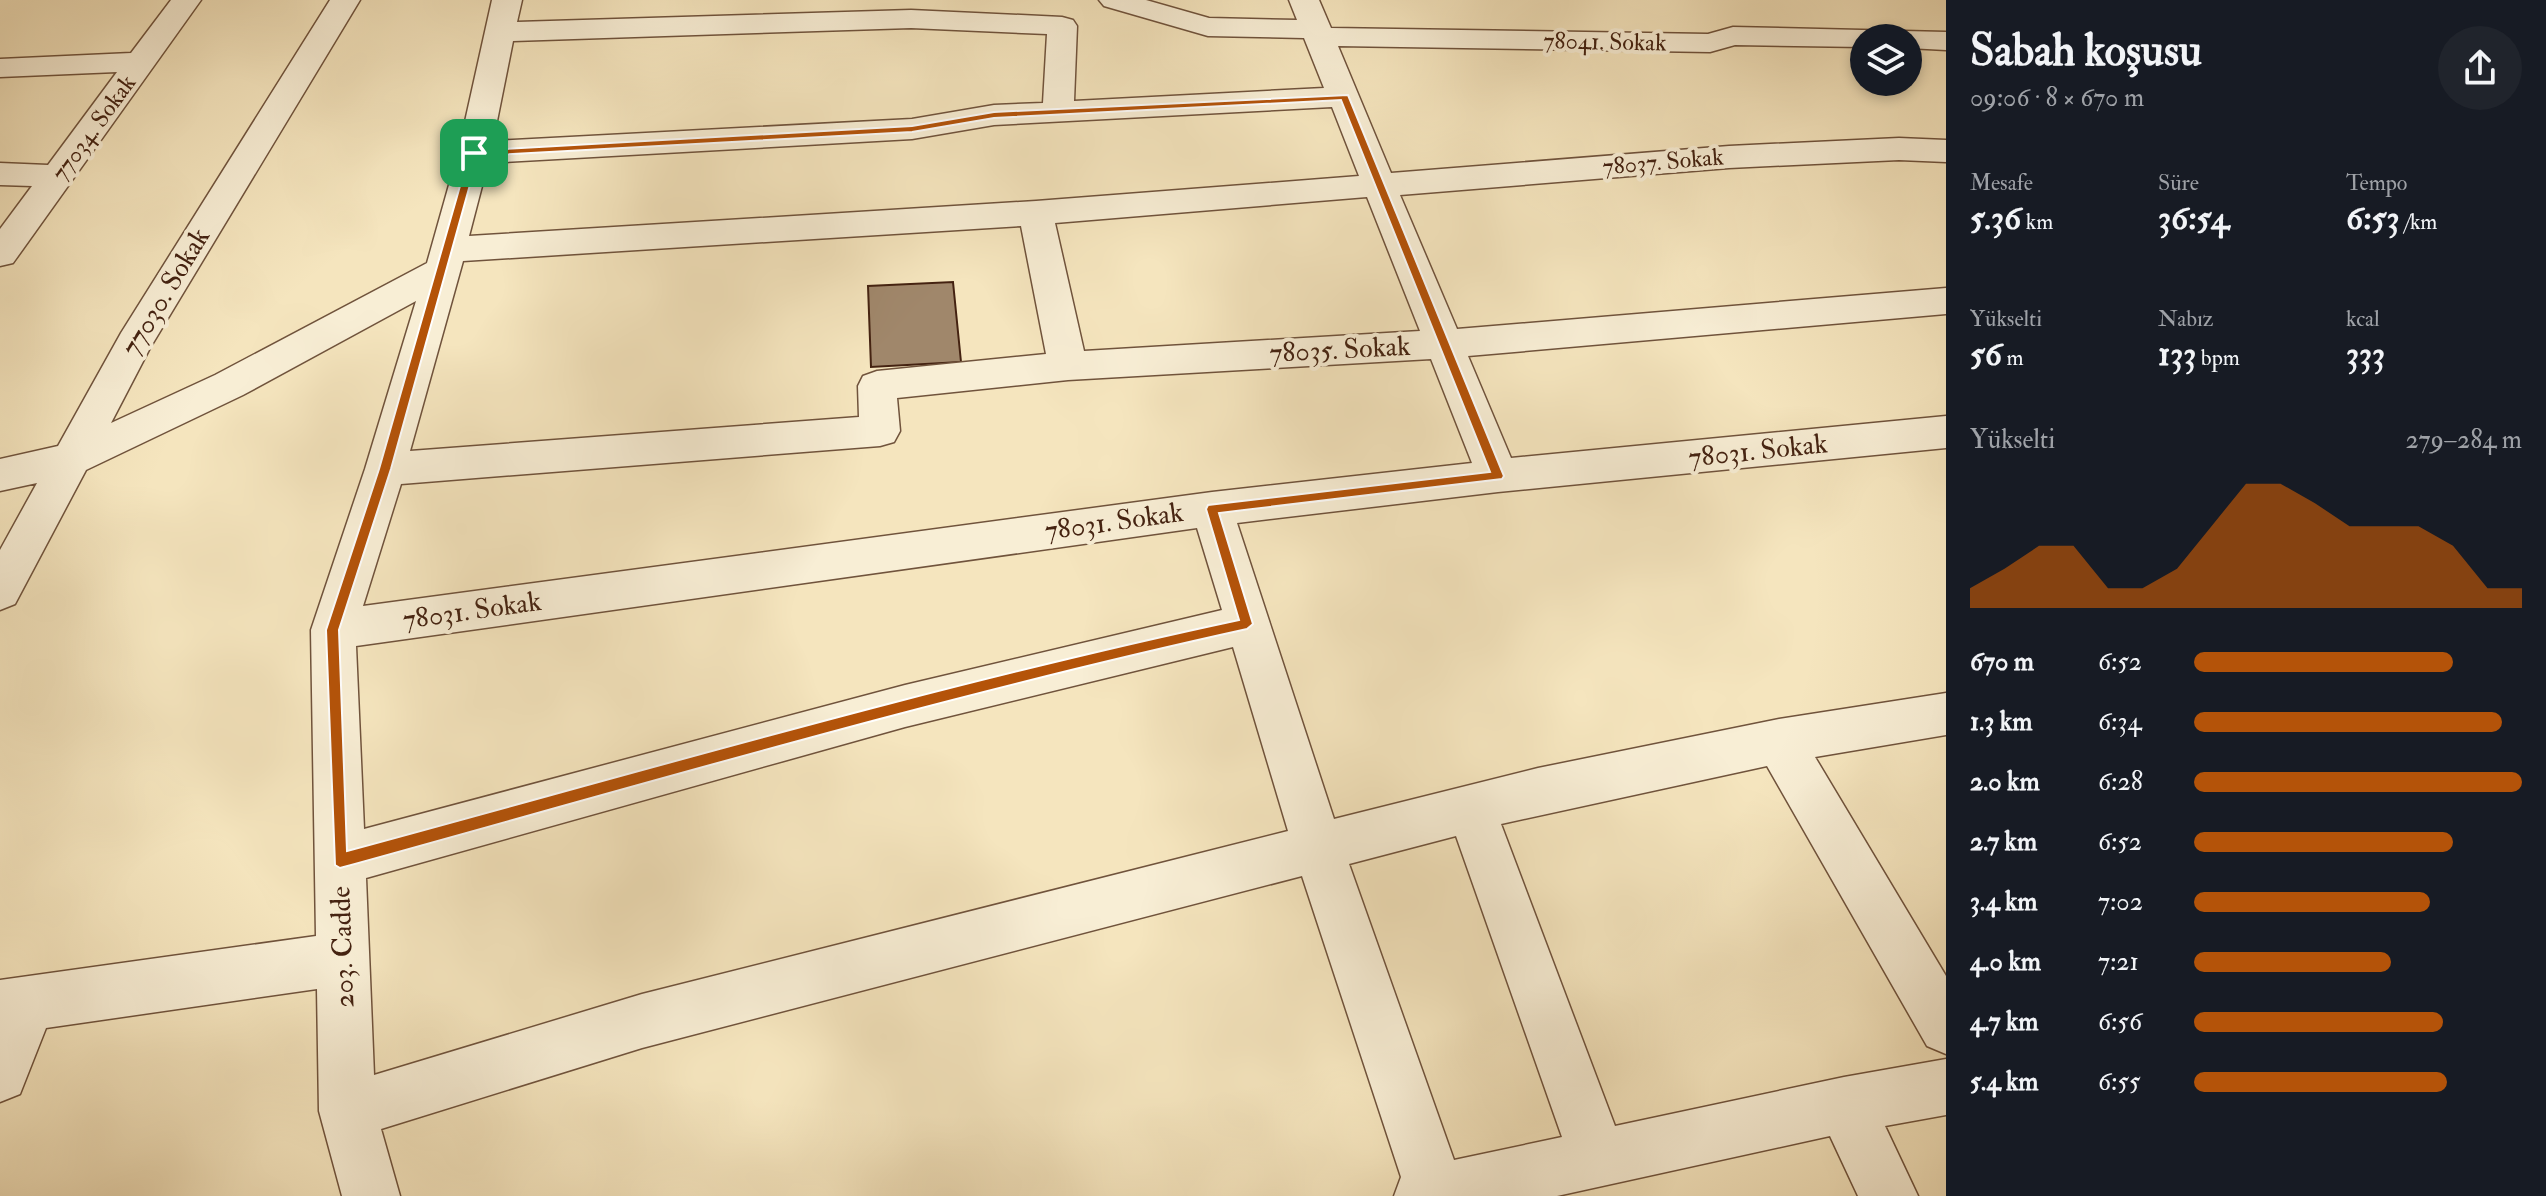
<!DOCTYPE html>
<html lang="tr">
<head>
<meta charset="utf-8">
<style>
  body { margin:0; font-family:"IM FELL Double Pica",serif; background:#20242c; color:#f1f3f6; height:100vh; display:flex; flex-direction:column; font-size:30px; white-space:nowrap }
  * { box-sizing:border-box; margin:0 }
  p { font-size:26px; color:#9ea1a6 }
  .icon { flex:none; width:44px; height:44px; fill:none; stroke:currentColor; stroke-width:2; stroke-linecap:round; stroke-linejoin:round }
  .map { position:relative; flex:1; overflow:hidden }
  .drawer { display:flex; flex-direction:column; background:#171b24; width:600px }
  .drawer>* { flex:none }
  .tools { position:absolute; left:1850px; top:24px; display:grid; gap:16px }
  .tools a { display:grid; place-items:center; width:72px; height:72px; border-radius:50%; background:#171b24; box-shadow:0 4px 12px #0003; font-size:40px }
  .pin { position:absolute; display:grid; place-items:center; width:68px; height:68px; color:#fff; margin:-34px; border-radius:16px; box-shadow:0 4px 12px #0006 }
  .round { display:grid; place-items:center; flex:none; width:84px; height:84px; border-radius:42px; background:#20242c }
  .head { display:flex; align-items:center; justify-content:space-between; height:136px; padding:0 24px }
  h1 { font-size:44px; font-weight:700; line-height:60px }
  .figures { display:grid; grid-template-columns:repeat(3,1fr); gap:12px; height:136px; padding:8px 24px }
  .figures div { display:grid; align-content:center }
  .figures b { font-size:34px; font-weight:700 }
  .figures small { font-size:22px; font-weight:400 }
  .figures p { font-size:22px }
  .chart { height:224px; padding:16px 24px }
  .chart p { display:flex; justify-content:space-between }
  .chart svg { width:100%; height:144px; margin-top:8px; fill:#b45309; opacity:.7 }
  ul { padding:0 24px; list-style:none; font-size:26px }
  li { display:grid; grid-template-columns:128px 96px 1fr; align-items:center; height:60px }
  li i { height:20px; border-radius:10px; background:#b45309 }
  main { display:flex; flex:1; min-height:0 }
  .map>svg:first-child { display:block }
  .building { fill:#a0876b; stroke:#421; stroke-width:2 }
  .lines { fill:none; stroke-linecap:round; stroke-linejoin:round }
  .minor-casing { stroke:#70533c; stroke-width:3 }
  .minor { fill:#f8eed5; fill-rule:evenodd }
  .route { fill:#b45309; stroke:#fff; stroke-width:2; fill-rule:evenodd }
  .labels { text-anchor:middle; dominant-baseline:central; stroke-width:8; stroke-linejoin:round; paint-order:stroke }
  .far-street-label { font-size:24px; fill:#421; stroke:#f8eed5 }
  .street-label { font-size:28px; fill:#421; stroke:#f8eed5 }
</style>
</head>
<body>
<main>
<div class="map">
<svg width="1946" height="1196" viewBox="0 0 1946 1196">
  <rect width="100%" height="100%" fill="#f5e5be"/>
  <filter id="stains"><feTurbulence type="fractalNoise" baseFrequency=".0025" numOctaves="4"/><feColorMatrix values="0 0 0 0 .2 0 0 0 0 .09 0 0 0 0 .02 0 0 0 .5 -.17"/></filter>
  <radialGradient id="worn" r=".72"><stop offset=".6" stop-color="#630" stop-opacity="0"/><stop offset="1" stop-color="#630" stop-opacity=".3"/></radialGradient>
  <path class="building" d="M953,282l8,80 -90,5 -3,-81z"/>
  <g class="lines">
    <defs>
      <path id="minor" d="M171,0h30l-188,263 -13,3v-37l32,-43 -32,-1v-22l48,2 69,-93 -117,5v-18l131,-6z
        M330,0h30l-210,348 -39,75 104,-48 212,-112 31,-110 34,-153h30l-5,22 394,-12 151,7 11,3 4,6 -3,75 250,-13 -20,-50 -96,-2 -104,-30 -5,-6h47l63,18 88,2 -8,-20h30l12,28 377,6 25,-7 213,5v18l-38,-2v-10h-44v9l-129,-2 -25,7 -372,-6 53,127 338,-27 170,-8 47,2v22l-47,-2 -170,8 -329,27 57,134 489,-41v26l-478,42 43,102 435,-42v32l-448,44 -261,31 97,296 204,-51 241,-49 167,-26v42l-131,22 131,219v78l-19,-8 -160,-280 -266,58 114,302 229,-49 102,-18v56l-61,11 33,70h-60l-28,-60 -273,60h-163l7,-19 -99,-301 -660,172 -261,81 19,67h-58l-23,-85 -2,-122 -271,39 -26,66 -20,8v-122l316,-44 -5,-306 54,-161 51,-168 -173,94 -157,75 -71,134 -15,6v-60l37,-67 -37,8v-32l58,-13 63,-113zM911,28l136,6 -4,69 -49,2 -82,14 -419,22 20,-100zM1332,107l27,69 -323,25 -567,35 19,-73 424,-24 82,-14zM1367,197l53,134 -336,20 -29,-128zM1021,226l25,128 -169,17 -14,5 -5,10 1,31 -449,34 53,-190zM1431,359l41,104 -260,29 -849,114 38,-122 479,-38 14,-4 6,-11 -3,-33 171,-18zM1197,528l25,82 -317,75 -541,144 -8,-183zM1233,647l55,184 -646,163 -268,81 -8,-197 539,-151zM1456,836l106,301 -108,23 -105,-296z"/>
    </defs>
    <use href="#minor" class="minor-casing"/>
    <use href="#minor" class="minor"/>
  </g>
  <path class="route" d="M1348,95l156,381 -2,3 -283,34 34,111 -6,5c-305,67 -606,156 -907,239l-5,-3 -9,-235 53,-161 91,-318 442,-25 82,-14zM1341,100l149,372 -282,33 -2,4 33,111c-300,64 -596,151 -892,231l-8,-221 52,-161 87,-313 434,-24 82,-14z"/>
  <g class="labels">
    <g class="far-street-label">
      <text transform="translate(1605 42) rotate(1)">78041. Sokak</text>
      <text transform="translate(94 128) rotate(-54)">77034. Sokak</text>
      <text transform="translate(1663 162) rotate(-5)">78037. Sokak</text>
    </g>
    <g class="street-label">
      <text transform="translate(166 292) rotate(-59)">77030. Sokak</text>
      <text transform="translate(1340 350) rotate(-3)">78035. Sokak</text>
      <text transform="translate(1758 451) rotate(-6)">78031. Sokak</text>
      <text transform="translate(1114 522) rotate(-8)">78031. Sokak</text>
      <text transform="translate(472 611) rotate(-8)">78031. Sokak</text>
      <text transform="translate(343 947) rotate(-92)">203. Cadde</text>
    </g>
  </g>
  <rect width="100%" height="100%" filter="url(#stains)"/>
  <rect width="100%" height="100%" fill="url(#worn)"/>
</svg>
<div class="tools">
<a><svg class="icon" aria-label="layers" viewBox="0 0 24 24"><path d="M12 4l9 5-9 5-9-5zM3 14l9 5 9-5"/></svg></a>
</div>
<div class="pin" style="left:474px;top:153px;background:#1e9e55"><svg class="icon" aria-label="arrive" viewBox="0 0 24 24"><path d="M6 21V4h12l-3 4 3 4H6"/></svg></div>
</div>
<section class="drawer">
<div class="head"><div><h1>Sabah koşusu</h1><p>09:06 · 8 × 670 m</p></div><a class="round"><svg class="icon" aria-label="share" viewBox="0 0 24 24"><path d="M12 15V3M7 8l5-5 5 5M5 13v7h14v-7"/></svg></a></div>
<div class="figures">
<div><p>Mesafe</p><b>5.36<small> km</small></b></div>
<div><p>Süre</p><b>36:54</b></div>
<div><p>Tempo</p><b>6:53<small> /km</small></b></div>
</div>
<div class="figures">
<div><p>Yükselti</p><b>56<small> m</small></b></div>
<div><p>Nabız</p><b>133<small> bpm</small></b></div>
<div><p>kcal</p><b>333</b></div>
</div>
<div class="chart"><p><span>Yükselti</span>279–284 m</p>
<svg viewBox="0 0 160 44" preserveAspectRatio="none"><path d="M0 44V38L10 32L20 25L30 25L40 38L50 38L60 32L70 19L80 6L90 6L100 12L110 19L120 19L130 19L140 25L150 38L160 38V44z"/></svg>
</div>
<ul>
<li><b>670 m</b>6:52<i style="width:79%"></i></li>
<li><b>1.3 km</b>6:34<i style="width:94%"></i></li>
<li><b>2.0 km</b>6:28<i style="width:100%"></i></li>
<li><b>2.7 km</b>6:52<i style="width:79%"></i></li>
<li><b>3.4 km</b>7:02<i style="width:72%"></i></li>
<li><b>4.0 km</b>7:21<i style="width:60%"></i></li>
<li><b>4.7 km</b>6:56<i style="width:76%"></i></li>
<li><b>5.4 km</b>6:55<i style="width:77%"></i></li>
</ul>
</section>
</main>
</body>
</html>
